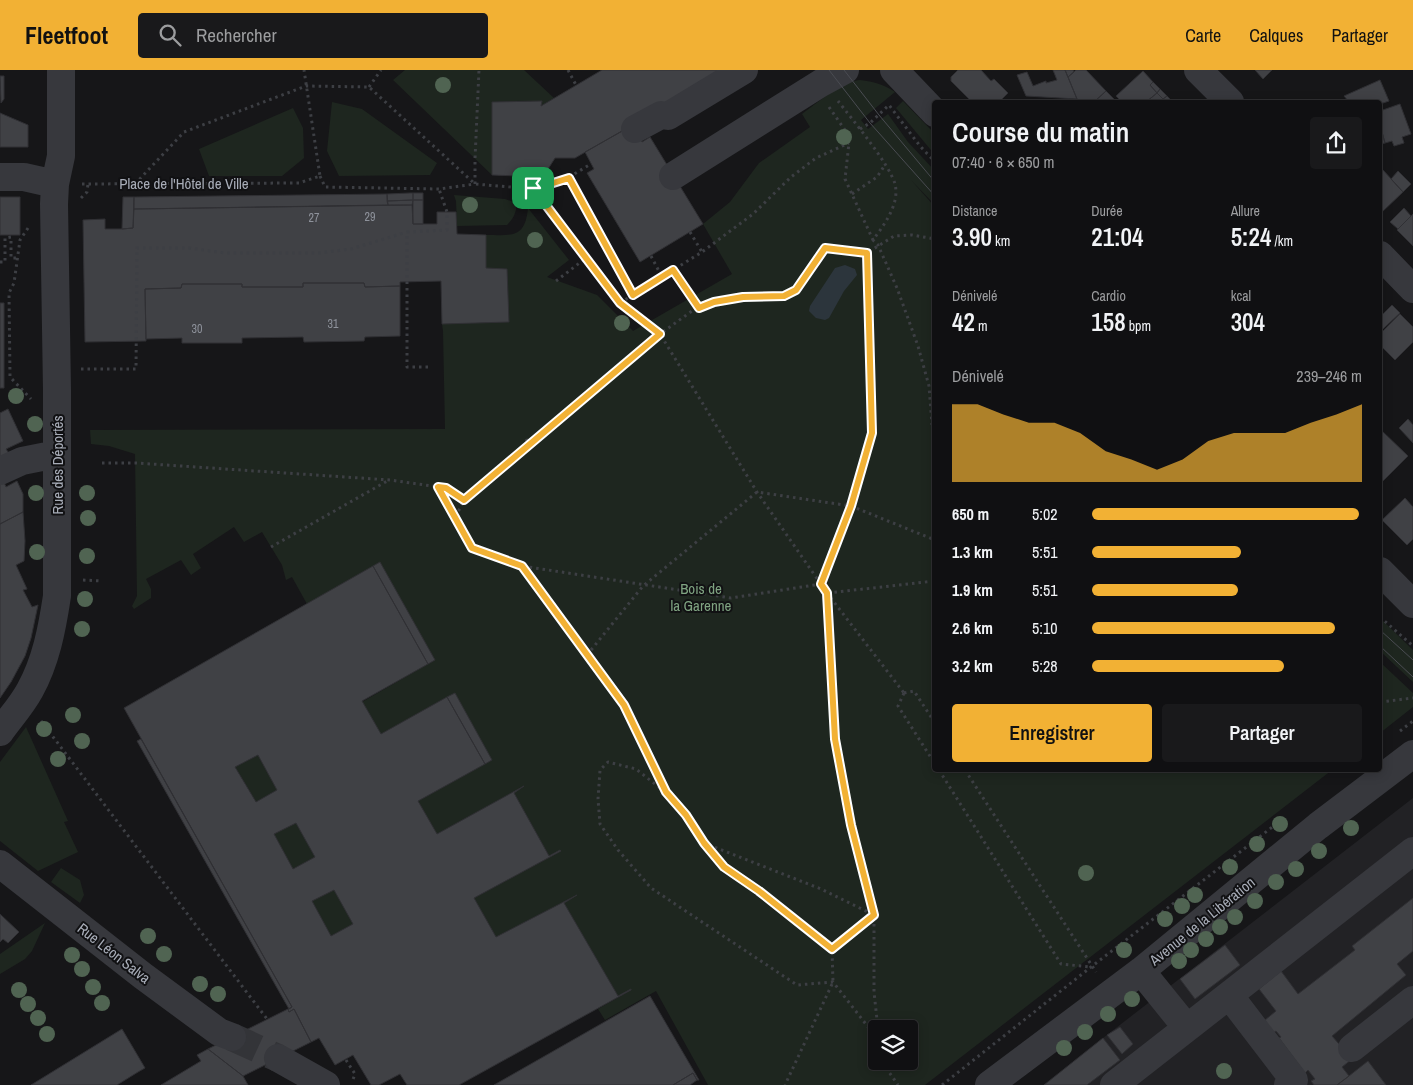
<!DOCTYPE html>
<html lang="fr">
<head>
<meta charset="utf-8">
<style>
  body { margin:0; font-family:"Archivo Narrow",sans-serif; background:#19191b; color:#f1f3f6; height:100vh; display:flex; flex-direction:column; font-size:19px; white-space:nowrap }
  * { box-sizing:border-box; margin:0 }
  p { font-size:16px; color:#9c9d9f }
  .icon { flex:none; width:28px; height:28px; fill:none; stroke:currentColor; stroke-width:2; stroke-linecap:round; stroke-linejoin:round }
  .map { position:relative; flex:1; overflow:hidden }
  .drawer { position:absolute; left:932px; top:30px; width:450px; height:672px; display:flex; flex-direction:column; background:#101012; border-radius:5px; box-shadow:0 2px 12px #0003,0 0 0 1px #303032 }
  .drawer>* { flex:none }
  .buttons { position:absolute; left:868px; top:950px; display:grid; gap:10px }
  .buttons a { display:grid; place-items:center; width:50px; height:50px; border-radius:5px; background:#101012; box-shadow:0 2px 12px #0003,0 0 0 1px #303032; font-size:25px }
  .pin { position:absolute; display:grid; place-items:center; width:42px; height:42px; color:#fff; margin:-21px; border-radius:10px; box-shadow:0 2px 8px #0006 }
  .round { display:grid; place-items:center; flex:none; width:52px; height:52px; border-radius:5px; background:#19191b }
  .headline { display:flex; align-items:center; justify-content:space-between; height:85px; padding:0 20px }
  h1 { font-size:28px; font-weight:600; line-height:38px }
  .stats { display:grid; grid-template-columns:repeat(3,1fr); gap:8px; height:85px; padding:5px 20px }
  .stats div { display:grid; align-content:center }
  .stats b { font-size:25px; font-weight:600 }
  .stats small { font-size:14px; font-weight:400 }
  .stats p { font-size:14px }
  .chart { height:140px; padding:10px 20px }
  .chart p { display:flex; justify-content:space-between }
  .chart svg { width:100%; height:90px; margin-top:5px; fill:#f2b134; opacity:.7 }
  .primary-button { display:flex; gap:10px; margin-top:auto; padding:10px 20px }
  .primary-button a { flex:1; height:58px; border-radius:5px; background:#f2b134; color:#111; font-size:20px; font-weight:600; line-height:58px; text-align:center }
  .primary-button a+a { background:#19191b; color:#f1f3f6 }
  ul { padding:0 20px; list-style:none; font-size:16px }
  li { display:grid; grid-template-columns:80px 60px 1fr; align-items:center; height:38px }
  li i { height:12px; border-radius:6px; background:#f2b134 }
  header { display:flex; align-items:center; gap:30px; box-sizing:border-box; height:70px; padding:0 25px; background:#f2b134; color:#111 }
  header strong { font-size:24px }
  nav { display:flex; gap:28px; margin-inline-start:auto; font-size:18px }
  .search { width:350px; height:45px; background:#19191b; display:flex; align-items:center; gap:12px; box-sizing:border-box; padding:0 18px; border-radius:5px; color:#9c9d9f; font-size:19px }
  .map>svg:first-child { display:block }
  .built { fill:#222225 }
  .green { fill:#1e261f; fill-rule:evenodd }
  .water { fill:#2c353c }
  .building { fill:#404145; stroke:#303034; fill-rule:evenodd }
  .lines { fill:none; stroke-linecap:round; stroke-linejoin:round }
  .minor-tunnel { stroke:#333438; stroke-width:28; stroke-dasharray:28 14; stroke-linecap:butt }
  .path { stroke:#3d3f44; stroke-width:3; stroke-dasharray:2.5 4; stroke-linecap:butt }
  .minor { stroke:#37383d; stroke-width:28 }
  .tram { stroke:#4a4c52; stroke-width:1 }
  .tree { fill:#506452 }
  .route-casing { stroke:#fff; stroke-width:10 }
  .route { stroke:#f2b134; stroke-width:6 }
  .labels { text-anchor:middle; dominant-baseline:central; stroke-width:4; stroke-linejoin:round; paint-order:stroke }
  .number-label { font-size:12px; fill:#8e929b }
  .street-label { font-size:15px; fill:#a8adb8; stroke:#111113 }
  .park-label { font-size:15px; fill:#7fa381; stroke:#111113 }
</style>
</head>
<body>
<header>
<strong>Fleetfoot</strong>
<div class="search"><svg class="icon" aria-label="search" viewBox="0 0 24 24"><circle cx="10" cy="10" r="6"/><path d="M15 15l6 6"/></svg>Rechercher</div>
<nav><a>Carte</a><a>Calques</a><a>Partager</a></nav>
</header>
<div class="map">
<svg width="1413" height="1015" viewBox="0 0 1413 1015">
  <rect width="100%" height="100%" fill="#161618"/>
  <path class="built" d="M1413,728v287h-326l33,-25 -17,-22z"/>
  <path class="green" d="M405,0h119l30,28 -13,8 1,-5 -50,1v73l-99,-95z
    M860,10c14,2 23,4 35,12l-34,28 7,9 20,-15 20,28 27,29v34l-24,-25 24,27v563h397l-407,315h-217l-52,-94 -51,29 -7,-11 33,-19 -13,6 -54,-93 13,-8 -81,42 -22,-39 87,-47 -12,5 -35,-63 10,-7 -87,48 -19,-33 74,-41 -45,-63 -66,37 -19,-32 73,-42 -55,-97 -73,41 -15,-27 -6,3 -4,-15 -20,-33 -18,10 -10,-15 -41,27 8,14 -10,7 -10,-15 -35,19 5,10v9l-17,11 -2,-3 5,-10 -2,-142 -26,-8 -18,-2 -1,-14 355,-1 -2,-98 -1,-7 67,-2 -2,-53 -21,-1v-33c26,0 39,4 42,-27l41,52 -22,17 50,18 36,36 99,-57 -29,-50 27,-22 29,-39 51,-36 -8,-13c15,-11 39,-32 58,-34zM876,959h33v32h-33z
    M903,31l32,33v21l-39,-47z
    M332,32l30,7 75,54 -7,12 -91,1 -12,-25z
    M293,38l10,20 1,30 -22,18h-73l-10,-27z
    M454,125l51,4 12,4c-1,10 -3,15 -10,22l-50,1 -1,-25z
    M1380,548l33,32v32l-33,-31z
    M1380,592l33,31v14l-33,26z
    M26,657l42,94 -4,1 14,30 -40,19 -38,-30v-79z
    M258,685l19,35 -21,12 -21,-35z
    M296,753l19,34 -22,12 -19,-35z
    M61,798l19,12 4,15 -4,8 -29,-21z
    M334,820l19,34 -22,12 -19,-35z
    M45,853l-13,28 -7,8 -25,15v-20z"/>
  <path class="water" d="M845,195l10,4 2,6 -13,16 -15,27 -4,2 -9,-2 -7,-7 1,-5 25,-38z"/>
  <path class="building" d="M602,0h126l-153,88h-20l-12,19 -51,-2v-73l50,-1 -1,5z
    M958,0h23l10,11 3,-2 14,14 -9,9 -2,-2 -3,2h-22l-21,-21v-4z
    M1053,0h12l12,29 -51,-3 -9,-21 10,-3 6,14 13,-5v2l11,-3z
    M1065,0h8l1,2 -6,5z
    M1076,0h10l20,21 -12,11 -19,-1 2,-2 -9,-22z
    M1255,0h17l-9,9z
    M1143,1l10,11 -3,3 7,8 -11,9h-24l-6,-6z
    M0,6h4v23l-3,4z
    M1380,10l9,21 -9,3 -31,-2 -5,-6z
    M1153,12l7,7 -3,4 -7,-8z
    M1160,19l7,7 -4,3 -6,-6z
    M1106,21l8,8 -4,3h-16z
    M1157,23l6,6 4,-3 6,6h-27z
    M1400,34l11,30 -9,3 2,6 -10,3 -2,-5 -7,2 -3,-11h-2v-21z
    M0,43l28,12v22h-28z
    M633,55l9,17 8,-5 53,87 -63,38 -53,-89 7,-4 -9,-17z
    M1380,62h2l3,11 -4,1z
    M1383,100l20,22 -22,21 -1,-1v-39z
    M1398,101l13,13 -8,8 -12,-13z
    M410,123h3v7l-26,1v-7z
    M413,123h10v7h-10z
    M387,124l1,11 -254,4v-12z
    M0,127h20v38h-20z
    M123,127h11l-1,31 -11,1z
    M413,130h10v24h-10z
    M413,130l-1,5h-24l-1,-4z
    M412,135l1,19h24v-12h19l1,22 29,1v33l21,1 2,53 -67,2 -1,-43 -41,1v4l-35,1 -1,-4h-61v4h-61v-3h-60l-1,4 -36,1 1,52 -61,1 -2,-122 22,-1v10h17l11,-1 1,-19z
    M1404,138l7,8 -13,13 -8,-7z
    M1413,144v32l-16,-16z
    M303,213h61l1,4 35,-1v50l-35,1 -1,4 -60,1 -1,-5 -61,1v5h-60v-5l-36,1 -1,-50 36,-1 1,-4h60v3h61z
    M0,233h4v85h-4z
    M1392,235l8,8 -17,16 -3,-3v-9z
    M1400,244l13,13v15l-18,18 -15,-15v-13l1,1z
    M8,339l15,32 -17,8 4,6 -10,5v-47z
    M1408,349l5,6v18l-14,-15z
    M1380,359l28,27 -28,28z
    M3,410l3,7 11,-6 6,13v18l-23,12v-42z
    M1405,428l8,9v32l-6,6 -25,-25z
    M23,442l2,29 -1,20 -8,4 11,24 -4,1 9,17 6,-2 -7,33 -6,18 -14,26 -11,16v-174z
    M380,492l55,98 -7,4 -55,-98z
    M373,496l55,98 -66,37 19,33 66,-37 38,67 -67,37 19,33 87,-48 -10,7 35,63 11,-6 1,1 -87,47 22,39 81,-42 -13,8 54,93 13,-7v1l-172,95h-52l-7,-11 -21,11h-8l-18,-30 -18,10 -16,-27 -8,4 -17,-33 -5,3 -1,-3 4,-2 -168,-299zM258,685l19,35 -21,12 -21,-35zM296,753l19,34 -22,12 -19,-35zM334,820l19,34 -22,12 -19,-35z
    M455,623l37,67 -7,4 -38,-67z
    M141,669l151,268 -3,2 -152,-268z
    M1413,828v53l-16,13 9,11 -74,61 20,23 -10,8 7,9 -12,9h-23l-3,-4 4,-2 -7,-9 -3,3 -26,-35 2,-1 -5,-6 -8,5 -9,-11 17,-14 -17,-22 22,-18 17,23 57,-44 -3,-4z
    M0,844l19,18 -11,11 -5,-4 -3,3z
    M1225,875l15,20 -45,34 -15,-20z
    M650,926l49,84h-2l-4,-7 -20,12h-179z
    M288,939l1,3 5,-3 17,33 -68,34 -35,-27z
    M1120,957l13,17 -11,10 -15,-19z
    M122,959l23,39 -7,4 -21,13h-86z
    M1103,968l17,22 -33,25h-43z
    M208,979l35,27 5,9h-87l40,-24 -4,-6z
    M1368,991l18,24h-49l12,-9z
    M693,1003l4,7 -7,5h-17z"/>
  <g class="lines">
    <path class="minor-tunnel" d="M232,967l46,21"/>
    <path class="path" d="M568,0l8,15
      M369,17l12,-17
      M838,31c14,18 52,64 57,83 5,20 -11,41 -22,56l5,5 19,43 21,58 11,40 3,39
      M829,37l18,26 2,10 -4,36 28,61
      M860,59l10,-6 19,-18 31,41 15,16
      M320,106l5,11 114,2 36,-5v-25l4,-89
      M569,107l22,-13
      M82,114l217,-1 21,-7 -16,-106
      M135,114l49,-52 122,-46 63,1 106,97 58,5 87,114 40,31 97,158 70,101 77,100
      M533,119l18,-5 18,-7 64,118
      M852,124l25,-17 8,-12
      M81,128l6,-6 1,-8
      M28,158l-8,12 -6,43 -5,10 1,84 21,22
      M690,162l12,20
      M867,183l-42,-5 -29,42 -12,6 -41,1 -29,5 -22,9 -32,23 -196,166 -6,12 2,16 12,20 50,18 209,32 90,-14 30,-78 21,-73 -5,-180 27,-17 18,-1 23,4
      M651,186l11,21
      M0,192h5v-24l6,-1v21h6
      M673,200l26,38
      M556,211l30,-23
      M620,233l82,-51 51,-38 38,-37 25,-19 33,-15
      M428,297h-21v-135l40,-2v-18l-8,-23
      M81,299h55l1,-121h53l35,5h93l33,-4 56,-17
      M526,369l3,5
      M102,393h34l254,17 56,8 18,12
      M438,417l21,38
      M271,477l118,-67
      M522,496l102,139 42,87 20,23 18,28 117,46 53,26v77l4,37
      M83,510l19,1
      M827,523l8,146 16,86 23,90 -42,34
      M828,523l107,-12
      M1380,547l33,29
      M587,585l56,-69 114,-94 94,14 84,34
      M904,623l-6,13 37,58
      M904,623l10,-2 21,32
      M1380,632l33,-4
      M41,651l226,298
      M1400,661l13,-10
      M939,700l122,194 30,3
      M965,700l131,202
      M1183,700l2,3
      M665,722l-29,-23 -28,-7 -8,8 -2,29 2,25 18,26 33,38 146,97 36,-3 43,55
      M704,774l20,23 35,24 73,58 1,33 -48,103
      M346,990l9,14 -3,8
      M885,991l4,11 9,13
      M942,1015l149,-118 193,-149"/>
    <path class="minor" d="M894,0l41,43
      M1198,0l32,32
      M635,59l26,-14 7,1 76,-46
      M673,106l148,-93 24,-13
      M0,107h24l31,7
      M1380,185l33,34
      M0,401l22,-10 35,-7
      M1380,501l33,33
      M0,662c10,-14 22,-27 30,-42 16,-29 22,-61 27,-94v-206l-3,-186 1,-20 6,-28v-86
      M0,794l143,112 76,56 13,5
      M1229,925l65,85 -6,5
      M1187,958l226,-177
      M1352,978l61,-48
      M278,988l48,27
      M989,1015l152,-114 177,-145 95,-72
      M1114,1015l73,-57 -46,-57"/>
    <path class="tram" d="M829,0l41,53 65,73
      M844,0l35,45 56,67
      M1380,560l33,30
      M1380,576l33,31"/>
  </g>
  <g class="tree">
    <circle cx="443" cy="15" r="8"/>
    <circle cx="844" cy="67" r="8"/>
    <circle cx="470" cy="135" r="8"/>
    <circle cx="535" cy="170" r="8"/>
    <circle cx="622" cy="253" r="8"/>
    <circle cx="16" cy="326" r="8"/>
    <circle cx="35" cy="354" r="8"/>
    <circle cx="36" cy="423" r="8"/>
    <circle cx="87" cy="423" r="8"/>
    <circle cx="88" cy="448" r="8"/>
    <circle cx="37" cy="482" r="8"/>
    <circle cx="87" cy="486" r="8"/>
    <circle cx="85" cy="529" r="8"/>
    <circle cx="82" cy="559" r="8"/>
    <circle cx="73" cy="645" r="8"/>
    <circle cx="44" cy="659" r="8"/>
    <circle cx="82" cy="671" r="8"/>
    <circle cx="58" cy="689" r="8"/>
    <circle cx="1280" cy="754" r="8"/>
    <circle cx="1351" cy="758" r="8"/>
    <circle cx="1257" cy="774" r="8"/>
    <circle cx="1319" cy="781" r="8"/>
    <circle cx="1230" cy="797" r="8"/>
    <circle cx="1296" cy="799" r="8"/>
    <circle cx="1086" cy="803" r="8"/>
    <circle cx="1276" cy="812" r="8"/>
    <circle cx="1195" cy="825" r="8"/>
    <circle cx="1255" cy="831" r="8"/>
    <circle cx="1182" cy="836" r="8"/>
    <circle cx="1235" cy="847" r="8"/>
    <circle cx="1165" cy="849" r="8"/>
    <circle cx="1220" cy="857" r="8"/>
    <circle cx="148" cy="866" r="8"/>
    <circle cx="1206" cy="869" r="8"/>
    <circle cx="1124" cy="880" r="8"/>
    <circle cx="1191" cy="880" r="8"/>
    <circle cx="164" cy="884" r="8"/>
    <circle cx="72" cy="885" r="8"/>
    <circle cx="1179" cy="891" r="8"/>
    <circle cx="82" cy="899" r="8"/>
    <circle cx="200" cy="914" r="8"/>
    <circle cx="93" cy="917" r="8"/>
    <circle cx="19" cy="920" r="8"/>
    <circle cx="218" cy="924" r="8"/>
    <circle cx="1132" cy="929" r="8"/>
    <circle cx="102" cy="933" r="8"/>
    <circle cx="28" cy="934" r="8"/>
    <circle cx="1108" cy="944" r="8"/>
    <circle cx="38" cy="948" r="8"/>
    <circle cx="1085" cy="962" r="8"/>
    <circle cx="47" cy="964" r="8"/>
    <circle cx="1064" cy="978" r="8"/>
    <circle cx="1224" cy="1001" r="8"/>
  </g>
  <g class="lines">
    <defs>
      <path id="route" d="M569,108l64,117 40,-25 26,38 15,-6 29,-5 41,-1 12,-6 29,-42 42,5 5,180 -21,73 -30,78 6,9 8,146 16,86 23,90 -42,34 -73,-58 -35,-24 -20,-24 -18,-28 -20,-23 -42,-87 -102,-139 -50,-18 -34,-61 8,1 18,12 196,-166 -40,-31 -87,-115 17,-4z"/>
    </defs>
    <use href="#route" class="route-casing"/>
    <use href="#route" class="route"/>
  </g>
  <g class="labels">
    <g class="number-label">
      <text x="370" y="147">29</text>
      <text x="314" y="148">27</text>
      <text x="333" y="254">31</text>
      <text x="197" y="259">30</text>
    </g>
    <g class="street-label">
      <text x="184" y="113">Place de l'Hôtel de Ville</text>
      <text transform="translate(57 395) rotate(-90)">Rue des Déportés</text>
      <text transform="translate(1202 851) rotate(-39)">Avenue de la Libération</text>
      <text transform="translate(114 883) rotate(38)">Rue Léon Salva</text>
    </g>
    <g class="park-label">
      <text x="701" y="518">Bois de<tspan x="701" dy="17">la Garenne</tspan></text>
    </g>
  </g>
</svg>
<div class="buttons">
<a><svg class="icon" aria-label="layers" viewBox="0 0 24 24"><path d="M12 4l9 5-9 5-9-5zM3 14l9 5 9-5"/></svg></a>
</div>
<div class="pin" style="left:533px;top:118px;background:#1e9e55"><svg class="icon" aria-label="arrive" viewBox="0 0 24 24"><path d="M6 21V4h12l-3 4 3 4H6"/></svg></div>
<section class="drawer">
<div class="headline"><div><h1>Course du matin</h1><p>07:40 · 6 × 650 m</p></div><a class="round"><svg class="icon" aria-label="share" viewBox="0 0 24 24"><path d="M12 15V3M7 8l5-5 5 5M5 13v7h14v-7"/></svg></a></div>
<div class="stats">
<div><p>Distance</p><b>3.90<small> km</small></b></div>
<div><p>Durée</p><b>21:04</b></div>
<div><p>Allure</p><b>5:24<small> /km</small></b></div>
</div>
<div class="stats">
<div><p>Dénivelé</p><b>42<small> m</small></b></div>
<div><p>Cardio</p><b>158<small> bpm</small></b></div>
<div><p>kcal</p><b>304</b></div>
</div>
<div class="chart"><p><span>Dénivelé</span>239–246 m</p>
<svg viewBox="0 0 160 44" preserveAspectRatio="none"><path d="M0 44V6L10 6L20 11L30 15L40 15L50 20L60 29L70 33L80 38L90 33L100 24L110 20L120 20L130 20L140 15L150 11L160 6V44z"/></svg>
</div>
<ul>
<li><b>650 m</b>5:02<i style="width:99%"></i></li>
<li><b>1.3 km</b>5:51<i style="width:55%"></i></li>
<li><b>1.9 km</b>5:51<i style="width:54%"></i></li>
<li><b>2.6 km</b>5:10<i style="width:90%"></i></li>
<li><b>3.2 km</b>5:28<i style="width:71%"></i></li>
</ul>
<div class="primary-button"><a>Enregistrer</a><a>Partager</a></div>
</section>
</div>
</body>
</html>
